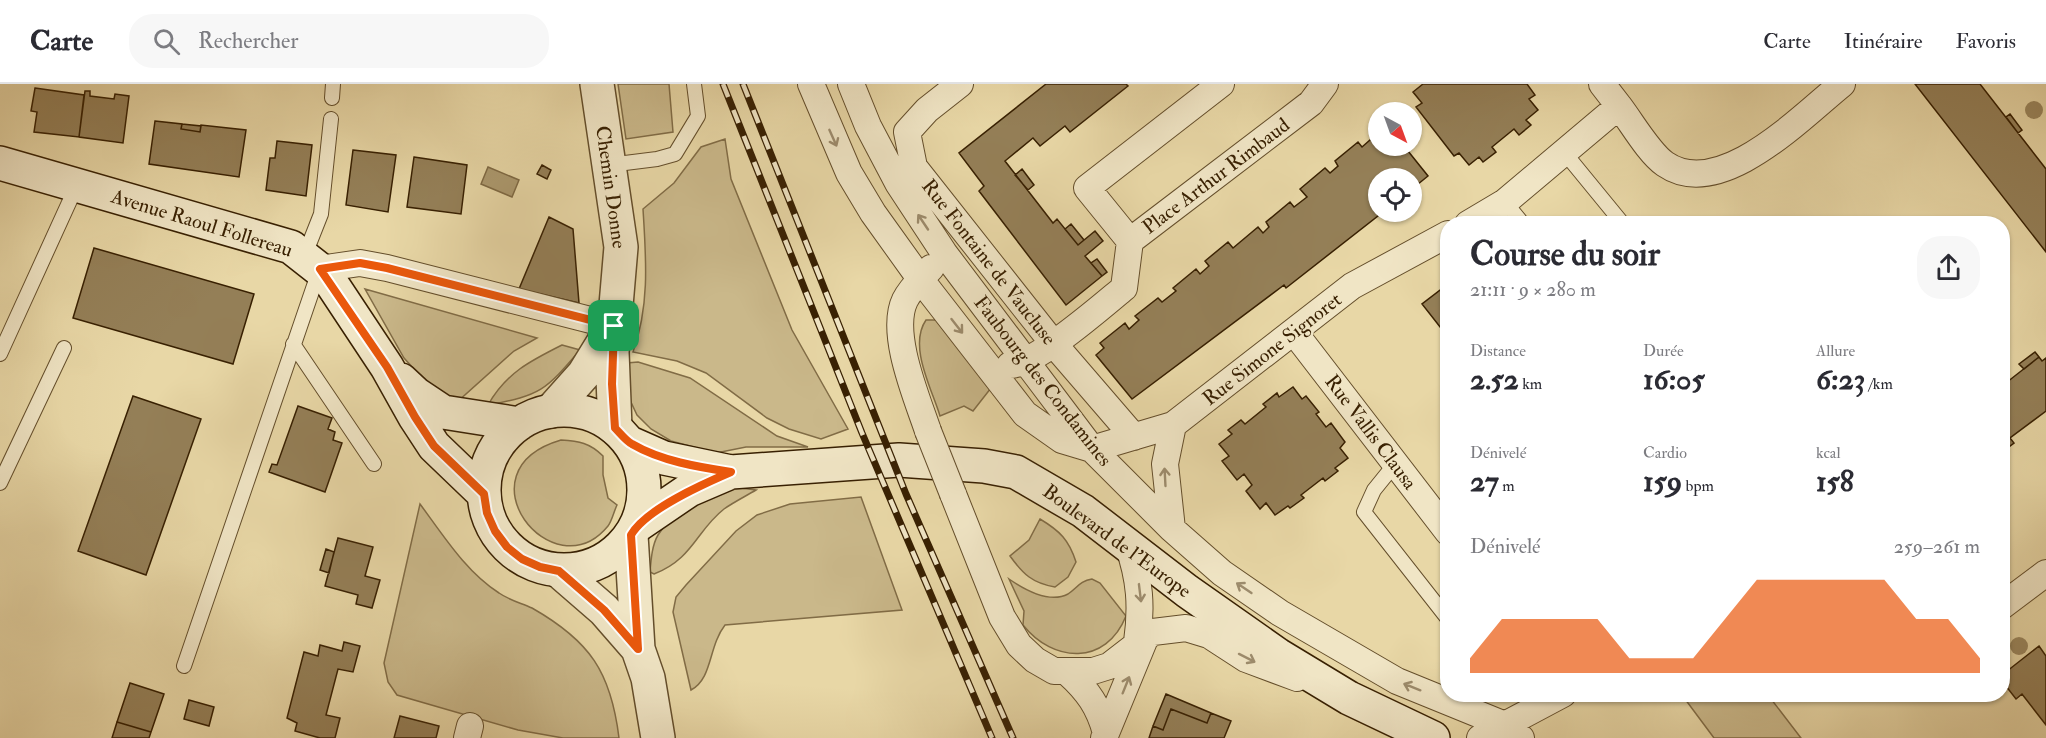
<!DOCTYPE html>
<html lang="fr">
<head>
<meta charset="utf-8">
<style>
  body { margin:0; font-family:"IM FELL Double Pica",serif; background:#f7f7f7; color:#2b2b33; height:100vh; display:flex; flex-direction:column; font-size:22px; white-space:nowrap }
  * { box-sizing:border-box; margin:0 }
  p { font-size:20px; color:#7c7c81 }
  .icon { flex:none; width:33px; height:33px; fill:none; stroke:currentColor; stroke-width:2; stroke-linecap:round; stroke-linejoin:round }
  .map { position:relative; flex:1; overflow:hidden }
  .drawer { position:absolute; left:1440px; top:132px; width:570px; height:486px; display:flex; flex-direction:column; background:#fff; border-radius:24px; box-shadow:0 2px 4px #0004 }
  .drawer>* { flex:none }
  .needle { width:39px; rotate:139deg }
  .tools { position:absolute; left:1368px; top:18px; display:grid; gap:12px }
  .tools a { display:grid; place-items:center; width:54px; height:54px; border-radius:50%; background:#fff; box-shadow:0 2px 4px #0004; font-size:30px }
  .pin { position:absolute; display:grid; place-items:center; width:51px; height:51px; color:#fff; margin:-26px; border-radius:12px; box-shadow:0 3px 9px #0006 }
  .round { display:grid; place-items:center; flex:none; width:63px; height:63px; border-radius:24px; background:#f7f7f7 }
  .head { display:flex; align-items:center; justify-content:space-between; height:102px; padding:0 30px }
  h1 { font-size:33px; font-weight:800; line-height:45px }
  .figures { display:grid; grid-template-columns:repeat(3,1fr); gap:9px; height:102px; padding:6px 30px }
  .figures div { display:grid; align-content:center }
  .figures b { font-size:30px; font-weight:800 }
  .figures small { font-size:16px; font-weight:400 }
  .figures p { font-size:16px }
  .chart { height:168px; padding:12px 30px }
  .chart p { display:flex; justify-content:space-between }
  .chart svg { width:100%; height:108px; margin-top:6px; fill:#ea580c; opacity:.7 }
  header { display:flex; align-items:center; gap:36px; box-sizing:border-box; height:84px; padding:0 30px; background:#fff; border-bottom:2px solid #e1e1e2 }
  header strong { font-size:28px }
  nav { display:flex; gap:33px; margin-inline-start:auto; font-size:21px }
  .search { width:420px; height:54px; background:#f7f7f7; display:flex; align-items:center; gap:15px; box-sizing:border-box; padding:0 21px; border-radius:24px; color:#7c7c81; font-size:22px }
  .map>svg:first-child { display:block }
  .green { fill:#cab88a; stroke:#816c46; stroke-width:1.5 }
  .water { fill:#ac996e; stroke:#7e6943; stroke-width:1.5 }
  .building { fill:#947f57; stroke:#382002; stroke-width:1.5 }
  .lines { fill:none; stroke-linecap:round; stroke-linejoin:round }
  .service-casing { stroke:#644e2b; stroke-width:16 }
  .minor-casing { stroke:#644e2b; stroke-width:28 }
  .tertiary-casing { stroke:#644e2b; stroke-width:36 }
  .secondary-casing { stroke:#382002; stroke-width:36 }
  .service { stroke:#f0e5c5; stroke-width:14 }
  .minor { stroke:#f0e5c5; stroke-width:26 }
  .tertiary { stroke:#f0e5c5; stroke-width:33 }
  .secondary { stroke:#f0e5c5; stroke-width:33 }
  .rail-casing { stroke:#382002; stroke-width:7 }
  .rail { stroke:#f0e5c5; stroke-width:4.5; stroke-dasharray:14; stroke-linecap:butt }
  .minor-bridge-casing { stroke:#644e2b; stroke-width:28; stroke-linecap:butt }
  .minor-bridge { stroke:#f0e5c5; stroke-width:26 }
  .tree { fill:#9b875e }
  .oneway { stroke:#9d8c6d }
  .route-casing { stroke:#fff; stroke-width:12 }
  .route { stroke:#ea580c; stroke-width:8 }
  .labels { text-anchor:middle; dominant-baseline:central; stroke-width:5; stroke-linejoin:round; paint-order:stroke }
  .street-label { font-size:20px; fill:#382002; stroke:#f0e5c5 }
</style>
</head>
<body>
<header>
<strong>Carte</strong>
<div class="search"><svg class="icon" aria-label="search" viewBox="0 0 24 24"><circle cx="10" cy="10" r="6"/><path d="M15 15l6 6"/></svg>Rechercher</div>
<nav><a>Carte</a><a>Itinéraire</a><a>Favoris</a></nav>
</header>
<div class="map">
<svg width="2046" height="654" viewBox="0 0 2046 654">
  <rect width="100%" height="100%" fill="#e8d7a6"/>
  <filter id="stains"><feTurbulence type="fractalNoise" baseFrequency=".00333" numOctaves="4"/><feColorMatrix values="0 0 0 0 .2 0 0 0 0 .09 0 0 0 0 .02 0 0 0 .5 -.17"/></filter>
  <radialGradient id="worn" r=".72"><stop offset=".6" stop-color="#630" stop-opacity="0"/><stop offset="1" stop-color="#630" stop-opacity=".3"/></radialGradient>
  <path class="green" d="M618,0h51l4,48 -47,7z
    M725,55l6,40 61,151 56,99 -27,10 -32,-10 -22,-11 -61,-45 -29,-12 -44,-9c17,-47 13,-94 10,-143l31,-26 27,-36z
    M365,205l172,49 -23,13 -57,51 -33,-22 -20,-22z
    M926,236h15l50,68 -18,23 -9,-5 -24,10c-8,-27 -32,-70 -14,-96z
    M562,261l18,5c-35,41 -39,45 -92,55 18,-32 42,-44 74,-60z
    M638,278l52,16 87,58 31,11h-62l-30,6 -45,-12 -20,-12 -14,-14 -7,-15 -3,-37z
    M561,356c18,1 29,3 42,16v19l5,23 9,7c-3,6 -5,16 -9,21 -55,67 -152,-55 -47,-86z
    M733,403l23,3c-10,6 -22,12 -32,19 -28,22 -31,50 -70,65l-4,-2c1,-12 2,-27 8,-37 15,-25 50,-36 75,-48z
    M861,413l41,113 -177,15c-17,22 -12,53 -34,65l-18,-78 3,-15 10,-12 50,-54 21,-16 33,-11z
    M420,420c23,31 46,68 79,89 10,7 22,10 33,15 58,33 79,64 87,130h-56l-45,-8 -121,-35 -9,-13 -4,-19z
    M1040,435c20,12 29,21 36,43l-8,15 -13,10c-23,-4 -32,-13 -45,-31l19,-16z
    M1009,495c16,11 40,25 59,15 9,-6 12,-13 24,-15l8,4 26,33c-20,50 -73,47 -103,9l1,-14z
    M1682,611h86l33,43h-87z"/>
  <path class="water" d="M488,83l31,13 -7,17 -31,-13z"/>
  <path class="building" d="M1046,0h80l2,2 -58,46 -5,-6 -25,20 -7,-8 -28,23 48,62 4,-4 21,26 17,-14 8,10 -18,15 17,20 -36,29 -87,-114 5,-5 -25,-33z
    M1527,0l8,11 -6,4 9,11 -12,10 5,5 -12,10 -5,-6 -22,18 4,5 -13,10 -4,-5 -10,8 -10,-12 -5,3 -38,-49 6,-4 -9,-11 10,-8z
    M1915,0h65l66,85v83z
    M35,4l49,7 -5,42 -45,-5 3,-20 -6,-1z
    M85,7h5v5l24,3 1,-5 14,2 -6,47 -44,-6z
    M2010,30l12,16 -4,3 -12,-16z
    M155,37l27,3 -1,5 19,3 1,-7 45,5 -7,47 -90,-13z
    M182,40l19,2 -1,6 -19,-3z
    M1378,49v13h26l24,30 -16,13v-11h-34v34h5l-97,76 -2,-3 -152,114 -36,-44 8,-7 -4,-5 25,-20 4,6 10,-9 -4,-4 23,-18 4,4 14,-11 -3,-3 23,-19 4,5 9,-8 -4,-5 23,-19 5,6 25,-21 5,6 6,-6 -3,-5 24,-20 4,5 13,-10 -7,-8 25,-21 5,5 8,-7 -3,-5 23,-19 4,5z
    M277,57l35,4 -6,51 -40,-6 4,-32h5z
    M353,66l43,5 -8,57 -42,-7z
    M414,73l53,8 -6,49 -54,-7z
    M542,81l9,5 -4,9 -10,-5z
    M1022,85l12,16 -6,5 -13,-15z
    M549,133l24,12 6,74 -60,-14z
    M1071,140l13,16 -6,5 -13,-16z
    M94,164l160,46 -21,70 -160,-46z
    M1097,175l10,13 -5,4 -11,-13z
    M1448,200v53l-26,-33z
    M2035,268l4,5 -15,12 -5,-5z
    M2039,273l3,4 4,-3v53l-36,27 4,5 -12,9v-66z
    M1293,303l9,12 4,-3 13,16 -3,2 10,13 5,-4 14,19 -5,6 8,10 -13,10 3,3 -13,10 -2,-3 -22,17 3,3 -14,10 -2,-2 -13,9 -9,-12 -6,6 -14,-18 6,-6 -8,-11 -7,6 -15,-19 7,-5 -10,-12 13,-10 -4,-4 13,-10 4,4 21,-17 -3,-3 14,-11 2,4z
    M133,312l68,23 -55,156 -68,-24z
    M298,322l34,12 -4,11 7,3 -2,8 9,3 -17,49 -56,-20 3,-8 5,1z
    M338,454l35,9 -8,29 15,4 -8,28 -16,-4 2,-9 -33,-9z
    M326,465l8,3 -5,21 -9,-3z
    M344,558l16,4 -7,26 -15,-3 -12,46 14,3 -5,20h-15l-25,-7 2,-8 -10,-5 17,-66 14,4 2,-11 22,6z
    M2039,562l7,10v69l-24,-31 -6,5 -14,-18v-6z
    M130,599l34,11 -13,38 -34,-10z
    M1166,610l45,19 -4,10 -36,-14 -8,21 -10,-4z
    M189,616l25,7 -5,19 -25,-7z
    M1171,625l36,14 4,-10 20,8 -7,17h-75l4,-12 10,4z
    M400,632l39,10 -3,12h-42z
    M117,638l34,10 -2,6h-37z"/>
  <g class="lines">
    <defs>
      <path id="service" d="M332,14l1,-14
        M1564,68l59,72
        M609,81l48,-6 18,-5 23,-38 -4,-32
        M1505,118l18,22
        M304,173l17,-43 10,-95
        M293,260l81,120
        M0,270l77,-169
        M1395,380l-21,26 -10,22 84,107
        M0,399l64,-135
        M184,582l135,-395"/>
      <path id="minor" d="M811,0l38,89 24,40 48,67 104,134 37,26 30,9 81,-24 179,-139 96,-52
        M851,0l17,42 30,57 46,70 148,196 80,80 50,44 58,40 117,68 108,44 16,13
        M960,0l-33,26 -20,22 7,35 139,176 81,94
        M1602,0l17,22
        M1468,140l37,-22 114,-96c13,17 30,47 46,58 55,38 136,-47 177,-80
        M1130,157l-43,-53 134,-104
        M319,185l41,-6 27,5 227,58
        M1294,248l154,200
        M1010,281c25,0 92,-59 114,-77l6,-47 181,-138 14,-19
        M928,347c-11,-33 -39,-98 -23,-131 6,-12 17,-22 26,-32
        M953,410l49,123 17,28 16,15 19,11h39l16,-5 44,-34 33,-4 23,7 37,24 51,19
        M1172,445l-7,-65 8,-39
        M1128,461c12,34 14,62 9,97
        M2002,522l44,-33
        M1068,589c20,18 31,34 38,60
        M467,654l3,-12
        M1104,654l40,-97
        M1480,654l83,-44"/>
      <path id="tertiary" d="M597,0l24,163 -9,105 3,76
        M551,327l33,-37 29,-47
        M631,451l7,114 10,29 10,60
        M559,487l45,39 34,39"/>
      <path id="secondary" d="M0,79l291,84 28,22 13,15 55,83 28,50 19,29 50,48
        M401,296l15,14 27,18 76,12
        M484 406a80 80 0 1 1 160 0a80 80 0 1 1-160 0Z
        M630,359l34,15 67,14 168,-12 85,6 32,6 67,39 104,80 91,64 71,43 84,40
        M636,442l53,-36 42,-18"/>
    </defs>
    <use href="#service" class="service-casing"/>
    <use href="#minor" class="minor-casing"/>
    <use href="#tertiary" class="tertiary-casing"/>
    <use href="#secondary" class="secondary-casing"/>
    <use href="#service" class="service"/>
    <use href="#minor" class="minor"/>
    <use href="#tertiary" class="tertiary"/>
    <use href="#secondary" class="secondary"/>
    <defs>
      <path id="rail" d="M723,0l139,349 130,305
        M743,0l163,410 107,244"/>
    </defs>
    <use href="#rail" class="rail-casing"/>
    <use href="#rail" class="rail"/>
    <defs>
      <path id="minor-bridge" d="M928,347l25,63"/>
    </defs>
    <use href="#minor-bridge" class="minor-bridge-casing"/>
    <use href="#minor-bridge" class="minor-bridge"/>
  </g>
  <g class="tree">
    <circle cx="2034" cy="26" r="9"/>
    <circle cx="2019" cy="562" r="9"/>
  </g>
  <defs><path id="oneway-shaft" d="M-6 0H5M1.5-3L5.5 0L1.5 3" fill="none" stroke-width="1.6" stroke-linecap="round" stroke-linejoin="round" transform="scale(1.5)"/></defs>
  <g class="oneway">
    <use href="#oneway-shaft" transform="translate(833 54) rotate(66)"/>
    <use href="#oneway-shaft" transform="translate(923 138) rotate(-124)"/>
    <use href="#oneway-shaft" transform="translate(957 242) rotate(52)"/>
    <use href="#oneway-shaft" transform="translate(1165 393) rotate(-93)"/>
    <use href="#oneway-shaft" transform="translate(1244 504) rotate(-146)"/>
    <use href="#oneway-shaft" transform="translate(1140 509) rotate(83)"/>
    <use href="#oneway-shaft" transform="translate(1247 574) rotate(27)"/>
    <use href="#oneway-shaft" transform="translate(1126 601) rotate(-68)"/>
    <use href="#oneway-shaft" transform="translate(1412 603) rotate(-158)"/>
  </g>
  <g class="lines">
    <defs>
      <path id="route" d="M360,179l27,5 227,58 -2,58 3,44c5,5 11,13 17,16 29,17 66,23 99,28 -28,12 -85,37 -100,63l7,114 -34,-39 -45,-39 -19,-4 -18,-8 -15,-12 -12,-16 -8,-18 -3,-19 -50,-48 -19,-29 -28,-50 -67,-98z"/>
    </defs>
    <use href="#route" class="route-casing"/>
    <use href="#route" class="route"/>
  </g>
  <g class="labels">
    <g class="street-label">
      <text transform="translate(1216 92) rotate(-37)">Place Arthur Rimbaud</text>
      <text transform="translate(611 103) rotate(82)">Chemin Donne</text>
      <text transform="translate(202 139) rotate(17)">Avenue Raoul Follereau</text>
      <text transform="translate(989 178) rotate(52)">Rue Fontaine de Vaucluse</text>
      <text transform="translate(1272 265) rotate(-38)">Rue Simone Signoret</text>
      <text transform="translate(1043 297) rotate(52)">Faubourg des Condamines</text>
      <text transform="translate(1371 348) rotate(53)">Rue Vallis Clausa</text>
      <text transform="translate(1117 457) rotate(36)">Boulevard de l'Europe</text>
    </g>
  </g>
  <rect width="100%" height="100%" filter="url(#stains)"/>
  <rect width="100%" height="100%" fill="url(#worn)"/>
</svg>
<div class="tools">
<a><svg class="needle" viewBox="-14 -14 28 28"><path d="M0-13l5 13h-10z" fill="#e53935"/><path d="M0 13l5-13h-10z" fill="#7c7c81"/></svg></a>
<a><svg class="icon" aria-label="locate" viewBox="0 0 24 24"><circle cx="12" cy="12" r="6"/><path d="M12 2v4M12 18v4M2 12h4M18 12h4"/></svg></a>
</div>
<div class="pin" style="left:614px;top:242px;background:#1e9e55"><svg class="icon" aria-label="arrive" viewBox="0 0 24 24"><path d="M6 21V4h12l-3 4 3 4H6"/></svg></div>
<section class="drawer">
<div class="head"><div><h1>Course du soir</h1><p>21:11 · 9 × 280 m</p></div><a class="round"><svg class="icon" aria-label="share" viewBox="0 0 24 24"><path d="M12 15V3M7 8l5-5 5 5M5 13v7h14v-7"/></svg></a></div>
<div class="figures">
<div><p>Distance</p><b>2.52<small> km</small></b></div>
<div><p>Durée</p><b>16:05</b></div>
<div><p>Allure</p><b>6:23<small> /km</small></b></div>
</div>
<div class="figures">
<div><p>Dénivelé</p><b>27<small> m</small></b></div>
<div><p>Cardio</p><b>159<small> bpm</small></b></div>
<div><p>kcal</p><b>158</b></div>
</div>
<div class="chart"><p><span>Dénivelé</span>259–261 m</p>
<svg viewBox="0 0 160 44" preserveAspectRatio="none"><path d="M0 44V38L10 22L20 22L30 22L40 22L50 38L60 38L70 38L80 22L90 6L100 6L110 6L120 6L130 6L140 22L150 22L160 38V44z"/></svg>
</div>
</section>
</div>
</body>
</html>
